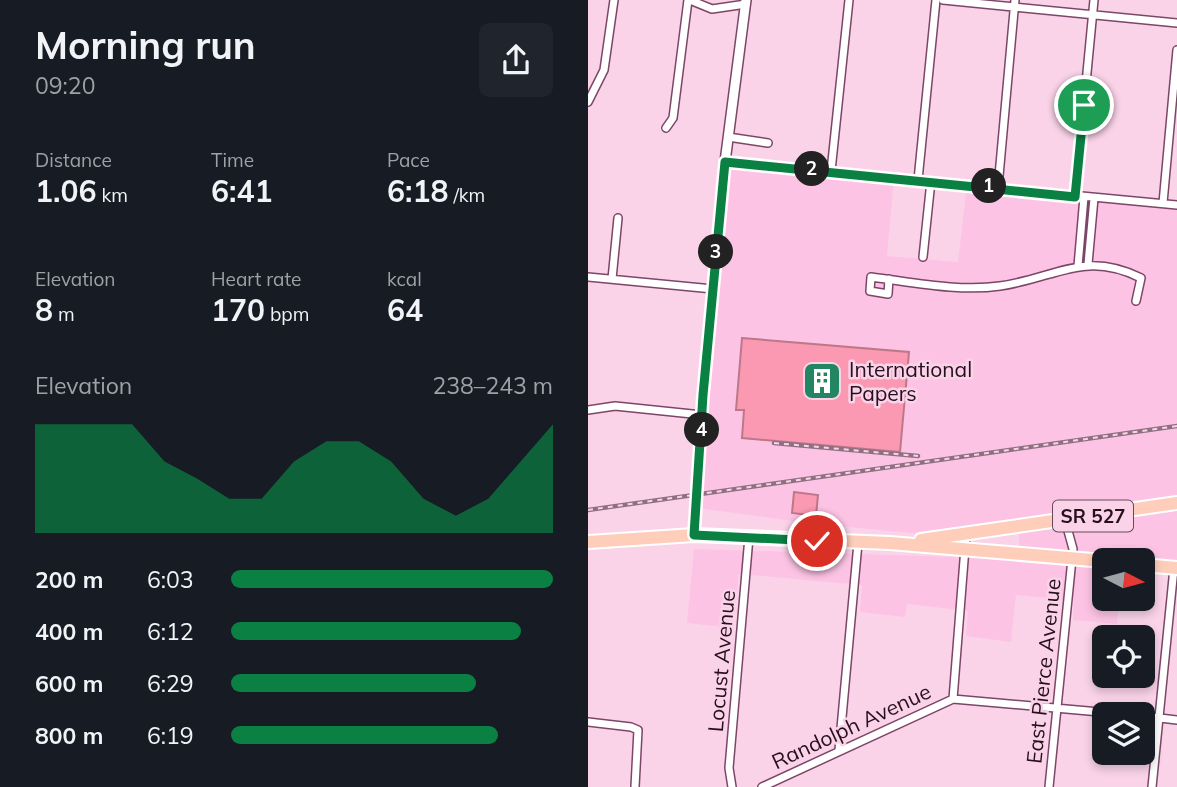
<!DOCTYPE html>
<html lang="en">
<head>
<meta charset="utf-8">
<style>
  body { margin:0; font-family:Mulish,sans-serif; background:#20242c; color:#f1f3f6; height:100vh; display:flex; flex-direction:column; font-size:26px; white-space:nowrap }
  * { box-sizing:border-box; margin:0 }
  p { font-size:23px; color:#9ea1a6 }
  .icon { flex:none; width:38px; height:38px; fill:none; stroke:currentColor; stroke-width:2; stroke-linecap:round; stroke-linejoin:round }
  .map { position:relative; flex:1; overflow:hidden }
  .panel { display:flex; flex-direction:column; background:#171b24; width:588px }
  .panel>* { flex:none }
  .needle { width:46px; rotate:96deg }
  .controls { position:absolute; left:504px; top:548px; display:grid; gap:14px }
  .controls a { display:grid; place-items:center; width:63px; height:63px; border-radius:10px; background:#171b24; box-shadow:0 4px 10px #0003; font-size:35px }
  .pin { position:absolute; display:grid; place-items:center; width:60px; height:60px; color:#fff; margin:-30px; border:4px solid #fff; border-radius:50%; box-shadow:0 2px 7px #0007 }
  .km { position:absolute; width:35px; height:35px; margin:-18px; border-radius:50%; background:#222; color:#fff; font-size:19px; line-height:35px; text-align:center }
  .round { display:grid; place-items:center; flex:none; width:74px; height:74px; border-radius:10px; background:#20242c }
  .summary { display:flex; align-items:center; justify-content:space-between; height:119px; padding:0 35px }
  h1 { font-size:38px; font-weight:700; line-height:52px }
  .metrics { display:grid; grid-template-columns:repeat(3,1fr); gap:10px; height:119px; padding:7px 35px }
  .metrics div { display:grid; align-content:center }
  .metrics b { font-size:30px; font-weight:700 }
  .metrics small { font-size:19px; font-weight:400 }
  .metrics p { font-size:19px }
  .chart { height:196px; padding:14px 35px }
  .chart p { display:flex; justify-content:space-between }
  .chart svg { width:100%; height:126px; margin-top:7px; fill:#0b8043; opacity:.7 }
  ul { padding:0 35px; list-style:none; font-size:23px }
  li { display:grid; grid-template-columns:112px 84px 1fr; align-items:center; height:52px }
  li i { height:18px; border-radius:9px; background:#0b8043 }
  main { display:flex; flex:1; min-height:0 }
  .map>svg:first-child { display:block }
  .built { fill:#fdc3e4 }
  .building { fill:#fa99b1; stroke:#bc7889; stroke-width:2 }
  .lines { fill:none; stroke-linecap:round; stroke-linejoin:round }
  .minor-casing { stroke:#7c4667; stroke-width:10 }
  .tertiary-casing { stroke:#7c4667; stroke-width:12 }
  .primary-casing { stroke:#fff; stroke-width:16 }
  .minor { stroke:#fff; stroke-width:7 }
  .tertiary { stroke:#fff; stroke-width:9 }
  .primary { stroke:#feceba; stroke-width:12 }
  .rail-casing { stroke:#8e7081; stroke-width:4.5 }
  .rail { stroke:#fad3e9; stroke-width:2; stroke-dasharray:5; stroke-linecap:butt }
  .route-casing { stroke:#fff; stroke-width:14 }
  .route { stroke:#0b8043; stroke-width:9 }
  .labels { text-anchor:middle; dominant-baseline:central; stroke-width:5; stroke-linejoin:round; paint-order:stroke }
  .shield { fill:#fad3e9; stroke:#664a5b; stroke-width:2 }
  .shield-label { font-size:19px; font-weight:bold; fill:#27101e }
  .poi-label { font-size:21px; fill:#27101e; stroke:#fad3e9; text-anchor:start }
  .street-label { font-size:21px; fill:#27101e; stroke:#fad3e9 }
</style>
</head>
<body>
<main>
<section class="panel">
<div class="summary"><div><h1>Morning run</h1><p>09:20</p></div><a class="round"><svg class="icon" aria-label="share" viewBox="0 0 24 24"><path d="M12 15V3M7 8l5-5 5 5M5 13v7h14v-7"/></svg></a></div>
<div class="metrics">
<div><p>Distance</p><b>1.06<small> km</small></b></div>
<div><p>Time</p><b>6:41</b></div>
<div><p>Pace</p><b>6:18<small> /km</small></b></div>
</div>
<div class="metrics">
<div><p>Elevation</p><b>8<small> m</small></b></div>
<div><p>Heart rate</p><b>170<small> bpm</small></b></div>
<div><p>kcal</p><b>64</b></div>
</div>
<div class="chart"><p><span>Elevation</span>238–243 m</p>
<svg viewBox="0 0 160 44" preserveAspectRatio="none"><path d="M0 44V6L10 6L20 6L30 6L40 19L50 25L60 32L70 32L80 19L90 12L100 12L110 19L120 32L130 38L140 32L150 19L160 6V44z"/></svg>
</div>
<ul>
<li><b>200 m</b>6:03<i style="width:100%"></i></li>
<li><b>400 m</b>6:12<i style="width:90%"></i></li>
<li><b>600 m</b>6:29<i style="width:76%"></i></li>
<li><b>800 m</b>6:19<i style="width:83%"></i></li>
</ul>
</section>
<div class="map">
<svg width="589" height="787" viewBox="0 0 589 787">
  <rect width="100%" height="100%" fill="#fad3e9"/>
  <path class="built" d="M142,162l164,16 -7,78 71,6 9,-77 210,20v364l-34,-9h-39v38l28,1 -2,12 -12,-1 -1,14 -44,-4 1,-19 -58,-6 -5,47 -45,-6 2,-25 -61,-7 -2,13 -45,-5 2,-27 -123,-11 -6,54 -46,-5 7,-74 325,10v-40l-106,14 -98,-9 -118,-16z"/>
  <path class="building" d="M154,338l167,14 -9,100 -158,-14 2,-28h-8z
    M206,492l24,3 -2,21 -24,-3z"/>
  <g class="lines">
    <defs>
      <path id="minor" d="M102,0l22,9 34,-5
        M355,0l234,23
        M0,102l16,-32 10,-70
        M78,128l7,-10 15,-118
        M140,137l40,6
        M137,162l452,43
        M243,171l18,-171
        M330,180l18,-180
        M410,187l17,-187
        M487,197l19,-197
        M575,203l14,-153
        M335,257l8,-76
        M500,264l6,-66
        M490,266l6,-69
        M0,277l125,12
        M24,279l6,-61
        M301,279l-1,15 -18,-3 1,-14c41,5 88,15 129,9 56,-8 84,-36 141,-8l-5,23
        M0,410l27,-4 87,9
        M365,699l13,-164
        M555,716l34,4
        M0,722l43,5 7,3 -3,57
        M251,750l19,-207
        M144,787l-3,-19 20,-231
        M174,787l191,-88 169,15
        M461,787l24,-238 -8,-29
        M564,787l22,-219"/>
      <path id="tertiary" d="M106,535l9,-140 22,-233 21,-162"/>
      <path id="primary" d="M333,540l256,-37
        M0,542l106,-7 196,8 214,18
        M555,565l34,3"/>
    </defs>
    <use href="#minor" class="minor-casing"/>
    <use href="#tertiary" class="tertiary-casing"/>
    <use href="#primary" class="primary-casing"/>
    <use href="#minor" class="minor"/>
    <use href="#tertiary" class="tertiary"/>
    <use href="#primary" class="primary"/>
    <defs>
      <path id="rail" d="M186,443l144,13
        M0,510l589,-84"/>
    </defs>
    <use href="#rail" class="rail-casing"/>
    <use href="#rail" class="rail"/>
  </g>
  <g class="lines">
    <defs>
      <path id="route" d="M229,541l-123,-6 9,-140 22,-233 350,35 9,-92"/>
    </defs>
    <use href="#route" class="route-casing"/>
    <use href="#route" class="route"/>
  </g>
  <defs>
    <symbol id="building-square" viewBox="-11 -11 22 22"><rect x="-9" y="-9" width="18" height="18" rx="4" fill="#218661" stroke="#fad3e9"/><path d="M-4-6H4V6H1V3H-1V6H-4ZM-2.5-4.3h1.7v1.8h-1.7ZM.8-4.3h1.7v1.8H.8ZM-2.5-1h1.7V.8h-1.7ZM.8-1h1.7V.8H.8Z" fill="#fff"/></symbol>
  </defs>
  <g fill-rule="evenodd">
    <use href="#building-square" x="212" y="359" width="44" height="44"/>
  </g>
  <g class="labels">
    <rect class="shield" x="465" y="500.5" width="80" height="31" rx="5"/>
    <g class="shield-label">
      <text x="505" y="516">SR 527</text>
    </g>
    <g class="poi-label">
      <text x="261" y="369">International<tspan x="261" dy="24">Papers</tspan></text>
    </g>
    <g class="street-label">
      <text transform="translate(133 661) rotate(-85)">Locust Avenue</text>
      <text transform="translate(455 671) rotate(-84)">East Pierce Avenue</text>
      <text transform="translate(263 726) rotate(-25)">Randolph Avenue</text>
    </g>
  </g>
</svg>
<div class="controls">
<a><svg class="needle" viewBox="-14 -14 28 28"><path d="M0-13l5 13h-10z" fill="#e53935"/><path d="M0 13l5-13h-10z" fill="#9ea1a6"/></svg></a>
<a><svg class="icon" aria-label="locate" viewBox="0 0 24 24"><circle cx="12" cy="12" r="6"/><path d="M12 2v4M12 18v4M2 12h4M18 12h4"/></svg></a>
<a><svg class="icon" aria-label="layers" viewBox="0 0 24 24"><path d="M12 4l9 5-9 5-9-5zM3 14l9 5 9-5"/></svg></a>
</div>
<div class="pin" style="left:496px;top:105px;background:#1e9e55"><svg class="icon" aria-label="arrive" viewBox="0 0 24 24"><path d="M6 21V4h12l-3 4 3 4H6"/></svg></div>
<div class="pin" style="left:229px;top:541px;background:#d93025"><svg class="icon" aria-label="check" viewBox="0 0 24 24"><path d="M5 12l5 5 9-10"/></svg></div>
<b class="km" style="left:401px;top:186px">1</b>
<b class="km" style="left:224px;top:169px">2</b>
<b class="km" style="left:128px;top:252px">3</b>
<b class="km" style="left:114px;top:430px">4</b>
</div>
</main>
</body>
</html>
